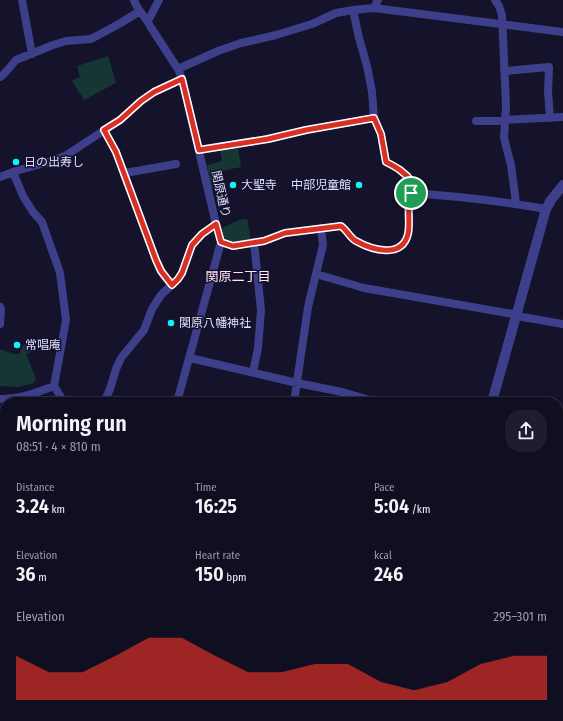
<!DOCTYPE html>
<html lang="en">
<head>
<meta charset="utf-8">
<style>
  body { margin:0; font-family:"Fira Sans Condensed","Noto Sans JP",sans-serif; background:#1e1c2e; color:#f1f3f6; height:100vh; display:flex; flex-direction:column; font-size:15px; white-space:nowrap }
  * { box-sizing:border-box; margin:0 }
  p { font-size:13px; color:#9c9ca5 }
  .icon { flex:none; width:22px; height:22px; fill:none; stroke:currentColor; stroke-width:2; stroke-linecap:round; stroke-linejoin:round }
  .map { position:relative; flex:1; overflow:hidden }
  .details { position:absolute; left:0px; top:397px; width:563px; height:324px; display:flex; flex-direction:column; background:#100e21; border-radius:16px 16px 0 0; box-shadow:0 2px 10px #0003,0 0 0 1px #302e3f }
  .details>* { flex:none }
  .pin { position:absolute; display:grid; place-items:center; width:34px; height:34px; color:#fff; margin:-17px; border:2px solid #fff; border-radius:50%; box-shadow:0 1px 4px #0007 }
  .round { display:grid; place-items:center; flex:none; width:42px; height:42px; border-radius:16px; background:#1e1c2e }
  .summary { display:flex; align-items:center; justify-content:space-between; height:68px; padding:0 16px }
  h1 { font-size:22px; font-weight:600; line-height:30px }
  .metrics { display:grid; grid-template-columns:repeat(3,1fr); gap:6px; height:68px; padding:4px 16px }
  .metrics div { display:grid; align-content:center }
  .metrics b { font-size:20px; font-weight:600 }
  .metrics small { font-size:11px; font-weight:400 }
  .metrics p { font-size:11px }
  .chart { height:112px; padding:8px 16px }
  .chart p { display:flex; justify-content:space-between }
  .chart svg { width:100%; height:72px; margin-top:4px; fill:#d93025; opacity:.7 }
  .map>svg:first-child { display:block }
  .green { fill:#153633 }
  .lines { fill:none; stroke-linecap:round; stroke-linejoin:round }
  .minor { stroke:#3e3f8b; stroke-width:8 }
  .tertiary { stroke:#3e3f8b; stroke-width:10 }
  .secondary { stroke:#767afe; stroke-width:10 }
  .route-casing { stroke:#fff; stroke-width:8 }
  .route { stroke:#d93025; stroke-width:5 }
  .poi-dot { fill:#0bf3fd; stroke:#15122c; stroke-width:1.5 }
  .labels { text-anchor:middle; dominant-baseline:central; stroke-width:3; stroke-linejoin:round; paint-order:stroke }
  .poi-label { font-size:12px; fill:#dfdeff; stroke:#15122c; text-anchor:start }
  .street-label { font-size:12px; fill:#dfdeff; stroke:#15122c }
  .neighbourhood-label { font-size:13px; fill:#ffe0f5; stroke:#15122c }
</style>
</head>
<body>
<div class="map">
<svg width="563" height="721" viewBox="0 0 563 721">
  <rect width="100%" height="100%" fill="#15122c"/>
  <path class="green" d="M108,56l8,27 -32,17 -12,-19 8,-4 -3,-11z
    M238,147l3,20 -24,5 2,14 -8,2 -4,-23 15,-4 -2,-11z
    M247,219l4,21c-10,1 -18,4 -27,-2l-2,-10 17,-8z
    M24,344l12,6 -10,4 10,24 -2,5 -15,4 -19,-1v-37l14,5h5z"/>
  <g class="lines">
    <path class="minor" d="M22,0l10,54
      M134,0c3,10 12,17 16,26l28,43 4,10 34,145 5,18 -44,160
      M495,0l4,6 3,9 4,91 -2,32 7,27 5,38
      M374,8l4,-8
      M148,21l11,-21
      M178,69l40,-18 23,-8 35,-8 36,-11 24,-11 17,-3 21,-2 189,24
      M504,71l45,-4 -1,24 2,27
      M0,77l4,-3 12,-14 37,-15 13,-4 25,-2 28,-15 21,-13
      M505,120l58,-3
      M476,121h29
      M104,130l12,22 40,108 8,16 8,9
      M199,150l69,-11 38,-9 68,-12
      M125,173l51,-9
      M0,177l16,-6 32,-9 17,-6 55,-36 21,-19 13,-9 28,-13
      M411,193c45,3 90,8 135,16
      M221,242l12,4 31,-5 21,-8 56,-7c6,4 9,12 15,15 16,9 46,18 52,-7 2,-9 0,-19 1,-28 0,-8 2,-16 3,-24 -7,-10 -16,-15 -26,-20l-5,-28 -7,-16 -2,-26 -5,-26 -8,-28 -6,-28
      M316,274l48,14 149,26 4,2 46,8
      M0,307l1,2 -1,15
      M190,358l107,25 45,9 35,10
      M253,372l5,-24 3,-38 -7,-68
      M54,386l10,16
      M0,399c20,0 36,-6 54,-13l12,-66 -6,-47 -2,-6 -16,-45 -9,-10 -10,-16 -10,-24
      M104,402l6,-13 6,-20 5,-11 23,-28 8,-21 9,-14 17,-16 4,-6 10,-28 10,-11 14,-10
      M294,402l14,-95 15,-62 -2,-17
      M558,451l5,2
      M0,471l5,9
      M0,531l5,-2
      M558,585l5,2
      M558,711l5,2
      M131,716l5,5
      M228,716l4,5
      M318,716l4,5
      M148,721l1,-5
      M340,721l4,-5"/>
    <path class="tertiary" d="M492,402l54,-193 5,-9 12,-15
      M498,721l1,-5"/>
    <path class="secondary" d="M0,544l5,27
      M0,634h5
      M558,681l5,1
      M56,716l2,5"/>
  </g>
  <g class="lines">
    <defs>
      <path id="route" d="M182,79l17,71 69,-11 38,-9 68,-12 7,16 5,28c10,5 19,10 26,20 -1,8 -3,16 -3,24 -1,9 1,19 -1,28 -6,25 -36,16 -52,7 -6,-3 -9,-11 -15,-15l-56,7 -21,8 -31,5 -12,-4 -5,-18 -14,10 -10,11 -10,28 -4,6 -6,6 -11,-14 -5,-11 -40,-108 -12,-22 16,-10 21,-19 13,-9z"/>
    </defs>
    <use href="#route" class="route-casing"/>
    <use href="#route" class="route"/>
  </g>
  <g class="poi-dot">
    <circle cx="16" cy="162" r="4"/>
    <circle cx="233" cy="185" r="4"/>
    <circle cx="359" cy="185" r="4"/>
    <circle cx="171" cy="323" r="4"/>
    <circle cx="17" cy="345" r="4"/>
  </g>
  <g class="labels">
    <g class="poi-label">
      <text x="24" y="162">日の出寿し</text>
      <text x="241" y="185">大聖寺</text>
      <text x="351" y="185" text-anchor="end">中部児童館</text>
      <text x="179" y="323">関原八幡神社</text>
      <text x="25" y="345">常唱庵</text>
    </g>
    <g class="street-label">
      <text transform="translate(221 194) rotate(77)">関原通り</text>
    </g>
    <g class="neighbourhood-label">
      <text x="238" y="276">関原二丁目</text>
    </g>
  </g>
</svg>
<div class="pin" style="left:411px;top:193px;background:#1e9e55"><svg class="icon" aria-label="arrive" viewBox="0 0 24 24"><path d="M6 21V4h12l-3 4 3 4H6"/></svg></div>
<section class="details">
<div class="summary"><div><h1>Morning run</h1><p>08:51 · 4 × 810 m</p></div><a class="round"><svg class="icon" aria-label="share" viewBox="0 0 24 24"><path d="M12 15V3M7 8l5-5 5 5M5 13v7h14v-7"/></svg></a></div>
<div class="metrics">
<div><p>Distance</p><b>3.24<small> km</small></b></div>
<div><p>Time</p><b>16:25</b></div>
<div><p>Pace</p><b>5:04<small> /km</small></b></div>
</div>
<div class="metrics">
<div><p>Elevation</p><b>36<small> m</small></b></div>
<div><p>Heart rate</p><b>150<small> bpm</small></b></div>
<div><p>kcal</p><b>246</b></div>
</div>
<div class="chart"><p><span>Elevation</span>295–301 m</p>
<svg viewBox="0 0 160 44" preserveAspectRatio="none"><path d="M0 44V17L10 27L20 27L30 17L40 6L50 6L60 17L70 27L80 27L90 22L100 22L110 33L120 38L130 33L140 22L150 17L160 17V44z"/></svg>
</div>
</section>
</div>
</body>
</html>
